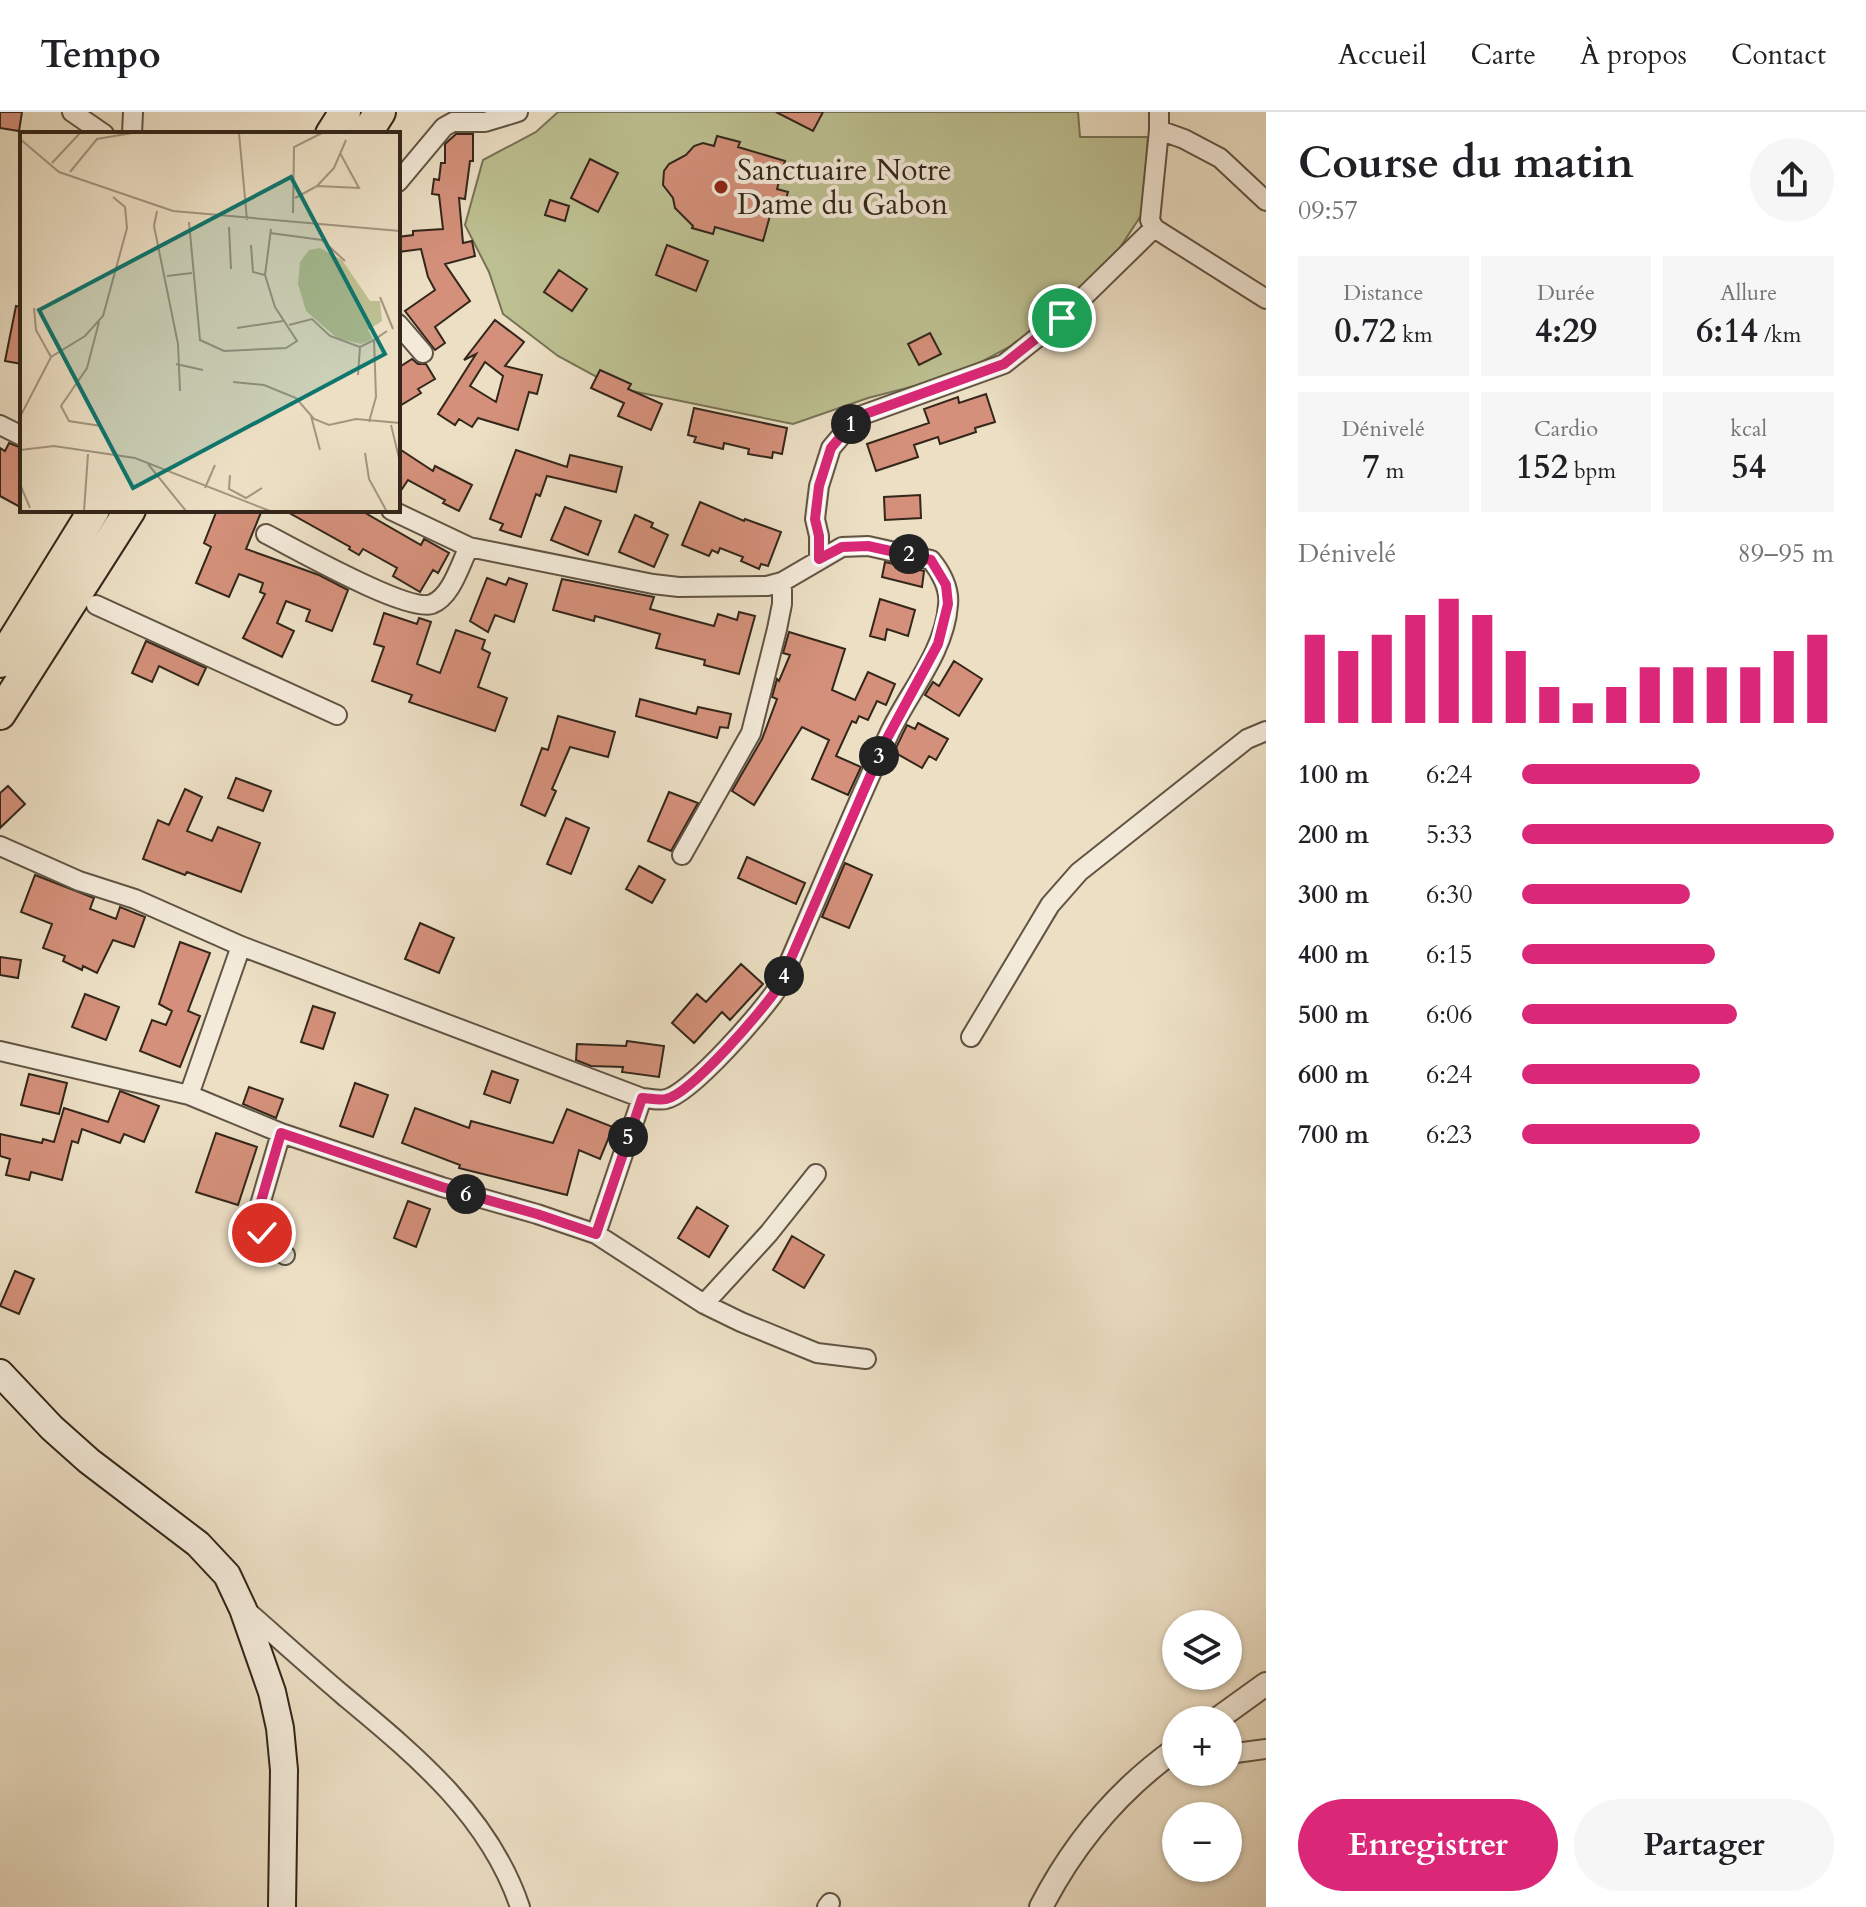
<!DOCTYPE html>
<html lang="fr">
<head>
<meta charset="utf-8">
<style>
  body { margin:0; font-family:Cardo,serif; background:#f6f6f6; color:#202124; height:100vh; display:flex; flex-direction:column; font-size:30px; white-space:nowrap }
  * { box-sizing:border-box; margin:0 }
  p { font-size:26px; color:#757577 }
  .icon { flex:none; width:44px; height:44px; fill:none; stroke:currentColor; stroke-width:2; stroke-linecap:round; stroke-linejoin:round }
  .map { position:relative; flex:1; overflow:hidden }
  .side { display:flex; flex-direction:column; background:#fff; width:600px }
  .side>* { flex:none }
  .controls { position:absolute; left:1162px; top:1498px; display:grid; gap:16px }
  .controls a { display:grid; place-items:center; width:80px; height:80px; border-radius:50%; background:#fff; box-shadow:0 2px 6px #0004; font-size:40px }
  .pin { position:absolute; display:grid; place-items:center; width:68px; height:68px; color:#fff; margin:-34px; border:4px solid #fff; border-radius:50%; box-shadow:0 2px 8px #0007 }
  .km { position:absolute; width:40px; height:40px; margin:-20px; border-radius:50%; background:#222; color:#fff; font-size:22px; line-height:40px; text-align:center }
  .round { display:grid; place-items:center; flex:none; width:84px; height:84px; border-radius:42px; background:#f6f6f6 }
  .summary { display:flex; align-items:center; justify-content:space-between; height:136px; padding:0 32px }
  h1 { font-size:44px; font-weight:600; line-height:60px }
  .stats { display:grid; grid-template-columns:repeat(3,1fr); gap:12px; height:136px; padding:8px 32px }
  .stats div { display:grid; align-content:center; border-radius:0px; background:#f6f6f6; text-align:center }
  .stats b { font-size:34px; font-weight:600 }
  .stats small { font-size:22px; font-weight:400 }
  .stats p { font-size:22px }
  .chart { height:224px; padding:16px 32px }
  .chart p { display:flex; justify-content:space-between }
  .chart svg { width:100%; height:144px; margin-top:8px; stroke:#db2777; stroke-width:6 }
  .primary-button { display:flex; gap:16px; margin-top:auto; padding:16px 32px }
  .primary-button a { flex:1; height:92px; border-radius:48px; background:#db2777; color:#fff; font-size:32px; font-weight:600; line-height:92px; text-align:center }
  .primary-button a+a { background:#f6f6f6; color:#202124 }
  ul { padding:0 32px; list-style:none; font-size:26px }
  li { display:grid; grid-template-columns:128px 96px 1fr; align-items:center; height:60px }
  li i { height:20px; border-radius:10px; background:#db2777 }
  header { display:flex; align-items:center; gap:48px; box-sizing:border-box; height:112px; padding:0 40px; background:#fff; border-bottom:2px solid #e0e0e0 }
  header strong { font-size:38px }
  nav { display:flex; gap:44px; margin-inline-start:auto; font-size:28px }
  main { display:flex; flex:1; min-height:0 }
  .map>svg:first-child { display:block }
  .green { fill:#bdc091; stroke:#787356; stroke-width:2 }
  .building { fill:#d4907a; stroke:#33261a; stroke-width:2; fill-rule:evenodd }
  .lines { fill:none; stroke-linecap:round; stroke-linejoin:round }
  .minor-casing { stroke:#615444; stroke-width:22 }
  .tertiary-casing { stroke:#615444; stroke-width:26 }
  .secondary-casing { stroke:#33261a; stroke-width:30 }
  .trunk-casing { stroke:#33261a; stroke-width:34 }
  .minor { stroke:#f3ead9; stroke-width:18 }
  .tertiary { stroke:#f3ead9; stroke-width:22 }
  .secondary { stroke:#f3ead9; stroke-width:26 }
  .trunk { stroke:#ecdfc4; stroke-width:30 }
  .route-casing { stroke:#fff; stroke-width:16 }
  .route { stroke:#db2777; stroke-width:10 }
  .poi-dot { fill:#8f2418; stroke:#f3ead9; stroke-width:3 }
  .labels { text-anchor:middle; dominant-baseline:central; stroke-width:8; stroke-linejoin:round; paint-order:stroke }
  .poi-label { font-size:30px; fill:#33261a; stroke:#f3ead9; text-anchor:start }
  .inset-road { fill:none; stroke:#a29580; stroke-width:2 }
  .view { fill:#0f766e; fill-opacity:0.15; stroke:#0f766e; stroke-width:4 }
  .inset-edge { fill:none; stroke:#33261a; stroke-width:4 }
</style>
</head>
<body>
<header>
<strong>Tempo</strong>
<nav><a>Accueil</a><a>Carte</a><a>À propos</a><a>Contact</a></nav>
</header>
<main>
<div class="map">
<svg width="1266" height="1795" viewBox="0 0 1266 1795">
  <rect width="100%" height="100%" fill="#ecdfc4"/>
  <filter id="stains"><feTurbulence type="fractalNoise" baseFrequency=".0025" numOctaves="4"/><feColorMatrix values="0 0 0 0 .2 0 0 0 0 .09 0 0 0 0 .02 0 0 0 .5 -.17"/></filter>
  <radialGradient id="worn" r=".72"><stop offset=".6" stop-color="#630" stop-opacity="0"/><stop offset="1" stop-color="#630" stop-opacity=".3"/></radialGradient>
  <path class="green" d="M558,0h520l2,25h68l-6,77 -25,38 -84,82 -76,41 -89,23 -75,26 -176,-36 -59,-32 -55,-42 -14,-42 -24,-47 18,-65 53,-28z"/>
  <path class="building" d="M0,0h22l-3,19 -19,-3z
    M776,0h47l-10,19z
    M456,22h17v27h-3l-5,38 -6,-1 4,45 9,-2 3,15 -30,8 25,37 -35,26 10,16 -10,7 -30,-39 30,-21 -7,-13 -7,-28 -23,3v-15l15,-2v-4l30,-2 -4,-34 -7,-1 2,-15 5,1 2,-17h4v-19z
    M717,24l23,6 -2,5 47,14 -8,28 11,3 -7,23 -10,-3 -8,29 -48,-14 -2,7 -21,-6 1,-2 -18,-18 -2,-10 -10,-13 1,-14 5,-7 17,-9 8,-9 9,-3 11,3z
    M590,47l28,14 -20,39 -27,-14z
    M550,88l19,6 -4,15 -20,-6z
    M667,133l41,16 -12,30 -40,-16z
    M559,158l28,19 -15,22 -28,-19z
    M16,194l6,1v57l-17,-3z
    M495,208l29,22 -19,24 37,9 -5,19 -8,-2 -11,38 -40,-12 -6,9 -13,-8 -4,6 -17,-11 38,-60 -12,6zM485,250l18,14 -7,26 -26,-16z
    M930,221l11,21 -22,11 -11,-21z
    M412,247l6,5h8l9,15 -17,10 3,4 -23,14v-39z
    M600,258l31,14 -3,5 34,15 -11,26 -33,-14 6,-13 -33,-15z
    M986,282l9,28 -20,6 1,4 -36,12 -2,-7 -24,8 4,12 -42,14 -9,-27 62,-21 -5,-14 34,-12 1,6z
    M694,296l93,20 -5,26 -9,-2 -1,6 -24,-4 1,-5 -25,-6 -1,6 -29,-7 2,-5 -8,-2z
    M9,331l13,5v60l-22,-12v-48l5,3z
    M398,336l35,23 2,-5 37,19 -13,26 -16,-8 2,-3 -37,-20 -10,15z
    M516,338l51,17 3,-12 52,12 -6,25 -69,-16 -7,20 -4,-2 -15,43 -21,-7 3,-6 -13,-5z
    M920,383l1,23 -36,2 -1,-23z
    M700,390l44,19 1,-2 36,13 -13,34 -7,-2 -2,5 -18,-8 2,-4 -23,-9 -2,5 -6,-3 -3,6 -27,-11z
    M565,395l36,14 -13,34 -37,-15z
    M217,398h45l-16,39 73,26 29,15 -16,41 -26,-10 4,-11 -24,-9 -9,22 17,8 -12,26 -39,-19 22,-44 -5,-2 3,-9 -24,-9 -10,23 -33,-14 15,-36 -7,-4z
    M284,398h76l61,35 3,-6 25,14 -11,20 -5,-3 -13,22 -27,-16 4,-8 -34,-19 -4,6 -10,-6 1,-2z
    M635,403l18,8 -2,4 17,8 -14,32 -35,-15z
    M885,450l39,9 -2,16 -40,-10z
    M487,466l19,7 3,-7 18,6 -13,38 -19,-7 -7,17 -18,-11z
    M562,467l92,18 -4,12 64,17 4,-12 19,6 2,-8 16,4 -16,58 -35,-9 1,-5 -49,-12 4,-14 -65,-18 -1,5 -41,-11z
    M880,487l35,11 -7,26 -21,-7 -2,11 -15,-4z
    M384,501l33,11 2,-6 12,4 -14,42 23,9 16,-43 29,10 -3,9 8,4 -12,34 29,11 -12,33 -86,-29 3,-7 -40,-14 12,-34 -10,-3z
    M789,520l56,17 -13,41 23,10 13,-28 27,12 -9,21 -9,-4 -9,19 -9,-4 -3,7 -4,-2 -16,35 25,11 -13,28 -36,-16 17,-39 -27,-13 -48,78 -22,-14 30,-52 15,-40 -5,-2 5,-18 2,2 11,-26 -7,-2z
    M146,529l60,27 -8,17 -39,-19 -7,16 -20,-9z
    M954,549l28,18 -23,37 -34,-21 8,-13 6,4z
    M640,587l56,15 2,-7 33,7 -3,14 -8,-1 -3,11 -81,-22z
    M558,604l57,16 -7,25 -38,-10 -18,42 4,2 -11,25 -24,-11 21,-57 6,2z
    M918,611l30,16 -12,21 -7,-4 -7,12 -28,-16 13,-27 8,4z
    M236,666l35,13 -8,20 -35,-13z
    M8,674l17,18 -25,24v-35z
    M185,677l17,8 -15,34 25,10 6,-14 42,16 -19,49 -54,-20 -2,3 -42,-16 15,-39 11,5z
    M669,680l29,11 -27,48 -23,-10z
    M566,706l23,10 -18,46 -24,-10z
    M747,745l58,26 -9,21 -58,-26z
    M845,751l27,12 -23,53 -27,-11z
    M639,754l26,14 -13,23 -26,-14z
    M35,763l59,23 -4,11 26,10 4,-12 25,10 -11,30 -21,-7 -16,33 -14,-7 -1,4 -19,-9 2,-5 -22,-8 9,-24 -31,-12z
    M420,811l34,15 -15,35 -34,-14z
    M180,830l30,11 -22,58 12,5 -20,51 -40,-16 12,-31 14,5 6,-14 -13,-7z
    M0,845l21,3 -3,18 -18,-3z
    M741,852l22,20 -33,36 -8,-8 -28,31 -22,-20 25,-29 9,8z
    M85,882l34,13 -13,33 -34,-13z
    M313,894l22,7 -12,36 -22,-7z
    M627,929l37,5 -5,31 -37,-5 1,-5 -32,-1 -15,-6 1,-16 49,2z
    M492,959l26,9 -8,23 -26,-9z
    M29,962l38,9 -8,31 -38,-9z
    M355,971l33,12 -15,42 -33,-11z
    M249,975l34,12 -7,19 -33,-14z
    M120,979l39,15 -15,36 -20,-8 -4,9 -38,-14 -4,14 -6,-2 -10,39 -31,-8 -2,8 -23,-5 4,-16 -10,-3v-22l42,9 1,-4 11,3 10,-34 44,14z
    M415,996l54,20 2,-7 82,22 14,-34 46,18 -13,32 -21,-9 -12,45 -108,-27 1,-3 -58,-22z
    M216,1021l41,14 -19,58 -42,-13z
    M408,1089l22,8 -14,38 -22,-9z
    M697,1095l31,19 -19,31 -31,-19z
    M792,1124l32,19 -20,33 -31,-18z
    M15,1159l19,8 -15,35 -19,-8z"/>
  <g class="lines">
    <defs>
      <path id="minor" d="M72,0l32,22
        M1159,0v18l25,9 36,19 46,43
        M1159,18l-9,90 4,8 112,71
        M132,22l1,-22
        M398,70l46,-55 9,-5h32l33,-10
        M398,212l25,29
        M0,313l22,11
        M266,422c28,14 141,79 166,70 20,-8 28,-40 37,-57
        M819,447v-23l-4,-17 4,-33 12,-38 26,-31 147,-53 58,-46 92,-90
        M96,493l241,110
        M0,734l79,35 56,18 106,47 401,152c7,0 17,3 24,1 25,-5 99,-90 113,-113 37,-85 72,-170 111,-254 19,-40 55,-81 58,-127 2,-16 -7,-33 -17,-45l-63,-14 -26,1 -60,35 -15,4 -88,1 -26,-3 -184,-37 -78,-37
        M682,743l69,-122 26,-104 5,-25v-22
        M971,925l79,-132 29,-33 168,-133 19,-8
        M0,939l189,44 92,38 161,54 95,27 59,20 108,70 37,18 76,31 49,6
        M189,983l52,-149
        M281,1021l-22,75c0,24 8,33 26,47
        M596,1122l46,-136
        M704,1192l65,-71 47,-59
        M246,1498c32,28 64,57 97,85 72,60 146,120 177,212
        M1228,1642l38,-5
        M827,1795l3,-4"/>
      <path id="tertiary" d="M1216,1608l50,-36
        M1041,1795c33,-64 76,-116 135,-158"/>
      <path id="secondary" d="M0,1261l52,55 37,33 109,83 29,31 16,34 29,83 8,36 4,42 -2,137"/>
      <path id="trunk" d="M331,22l14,-22
        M366,22l14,-22
        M0,550l94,-152
        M0,602l130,-204"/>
    </defs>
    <use href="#minor" class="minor-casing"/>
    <use href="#tertiary" class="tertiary-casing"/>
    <use href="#secondary" class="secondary-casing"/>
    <use href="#trunk" class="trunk-casing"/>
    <use href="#minor" class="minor"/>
    <use href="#tertiary" class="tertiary"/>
    <use href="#secondary" class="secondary"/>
    <use href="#trunk" class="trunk"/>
  </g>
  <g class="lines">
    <defs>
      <path id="route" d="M262,1121l-3,-25 22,-75 161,54 95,27 59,20 46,-136c7,0 17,3 24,1 25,-5 98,-90 113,-113l105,-242 54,-100 10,-40 -2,-19 -15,-25 -63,-14 -26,1 -23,12v-23l-4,-17 4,-33 12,-38 26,-31 147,-53 58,-46"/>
    </defs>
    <use href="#route" class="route-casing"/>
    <use href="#route" class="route"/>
  </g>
  <circle class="poi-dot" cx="721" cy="75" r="8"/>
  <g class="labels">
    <g class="poi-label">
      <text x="737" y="58">Sanctuaire Notre<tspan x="737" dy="34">Dame du Gabon</tspan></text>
    </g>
  </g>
  <g transform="translate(20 20)">
    <rect width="380" height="380" fill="#ecdfc4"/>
    <path d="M300,116l22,12 28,41h10l2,20 -14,9 5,9 -12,5 -24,-6 -31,-27 -8,-27 2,-22 9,-12z" fill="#bdc091"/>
    <path class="inset-road" d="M219,1l8,87M0,7l39,33 114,39 227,20M32,31l28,-30M50,40l27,-33 35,-6M297,54l17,-18 12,-28M275,66l22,-12 42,2 -19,-35M137,79l-3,15 24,118 2,47M273,81l1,-66 28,-14M169,90l11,118 24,11 62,-3 11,-7 -22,-34 -10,-32 6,-46M209,95l2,42M250,101l52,7 23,21M231,113l2,27 12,3M147,144l25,-3M360,165l13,32M14,176l2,22 15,27M79,190l-12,46 -26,38 8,15 32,5M269,193l23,-6 18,17 30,11M217,196l46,-7M156,232l27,6M338,243l2,-28 14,-7M213,250l31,3 32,13 18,21 15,6 27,-6 44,4M291,284l9,34M0,285l31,-60 34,-21 18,-20 24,-88 -2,-21 -12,-10M349,290l7,-25 -2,-57 13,-9M371,293l8,33M0,318l34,-4 81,12 135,53M345,321l4,26 17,31M128,332l38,47M210,343l-1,14 17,9 16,-10M0,352l10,24M185,356l10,-23M64,379l4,-57"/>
    <path class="view" d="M271,45l94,177 -252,134 -94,-178z"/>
    <rect width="380" height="380" class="inset-edge"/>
  </g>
  <rect width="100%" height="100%" filter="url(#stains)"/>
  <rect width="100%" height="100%" fill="url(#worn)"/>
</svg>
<div class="controls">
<a><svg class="icon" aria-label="layers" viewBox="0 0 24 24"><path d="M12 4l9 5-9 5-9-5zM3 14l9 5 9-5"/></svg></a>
<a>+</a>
<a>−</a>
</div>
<div class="pin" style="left:1062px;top:206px;background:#1e9e55"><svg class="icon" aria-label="arrive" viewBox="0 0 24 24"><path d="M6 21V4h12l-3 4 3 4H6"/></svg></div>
<div class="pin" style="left:262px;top:1121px;background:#d93025"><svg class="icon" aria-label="check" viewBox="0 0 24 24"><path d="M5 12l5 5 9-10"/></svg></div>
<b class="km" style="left:851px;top:312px">1</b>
<b class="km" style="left:909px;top:442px">2</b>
<b class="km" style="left:879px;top:644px">3</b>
<b class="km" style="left:784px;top:864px">4</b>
<b class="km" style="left:628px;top:1025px">5</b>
<b class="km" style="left:466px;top:1082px">6</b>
</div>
<section class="side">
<div class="summary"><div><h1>Course du matin</h1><p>09:57</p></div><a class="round"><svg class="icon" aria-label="share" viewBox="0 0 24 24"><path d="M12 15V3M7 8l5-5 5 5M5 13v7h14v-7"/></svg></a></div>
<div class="stats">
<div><p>Distance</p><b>0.72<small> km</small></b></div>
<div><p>Durée</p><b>4:29</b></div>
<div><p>Allure</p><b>6:14<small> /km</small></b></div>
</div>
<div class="stats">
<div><p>Dénivelé</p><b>7<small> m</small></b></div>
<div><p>Cardio</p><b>152<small> bpm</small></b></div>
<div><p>kcal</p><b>54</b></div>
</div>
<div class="chart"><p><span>Dénivelé</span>89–95 m</p>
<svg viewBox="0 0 160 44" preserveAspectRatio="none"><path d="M5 44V17M15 44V22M25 44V17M35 44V11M45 44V6M55 44V11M65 44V22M75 44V33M85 44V38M95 44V33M105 44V27M115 44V27M125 44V27M135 44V27M145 44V22M155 44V17"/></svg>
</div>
<ul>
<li><b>100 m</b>6:24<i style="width:57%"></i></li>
<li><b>200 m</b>5:33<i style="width:100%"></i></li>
<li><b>300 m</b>6:30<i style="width:54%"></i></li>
<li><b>400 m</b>6:15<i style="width:62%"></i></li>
<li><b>500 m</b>6:06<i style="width:69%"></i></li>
<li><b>600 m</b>6:24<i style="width:57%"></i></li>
<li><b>700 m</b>6:23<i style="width:57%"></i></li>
</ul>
<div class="primary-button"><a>Enregistrer</a><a>Partager</a></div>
</section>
</main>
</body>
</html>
